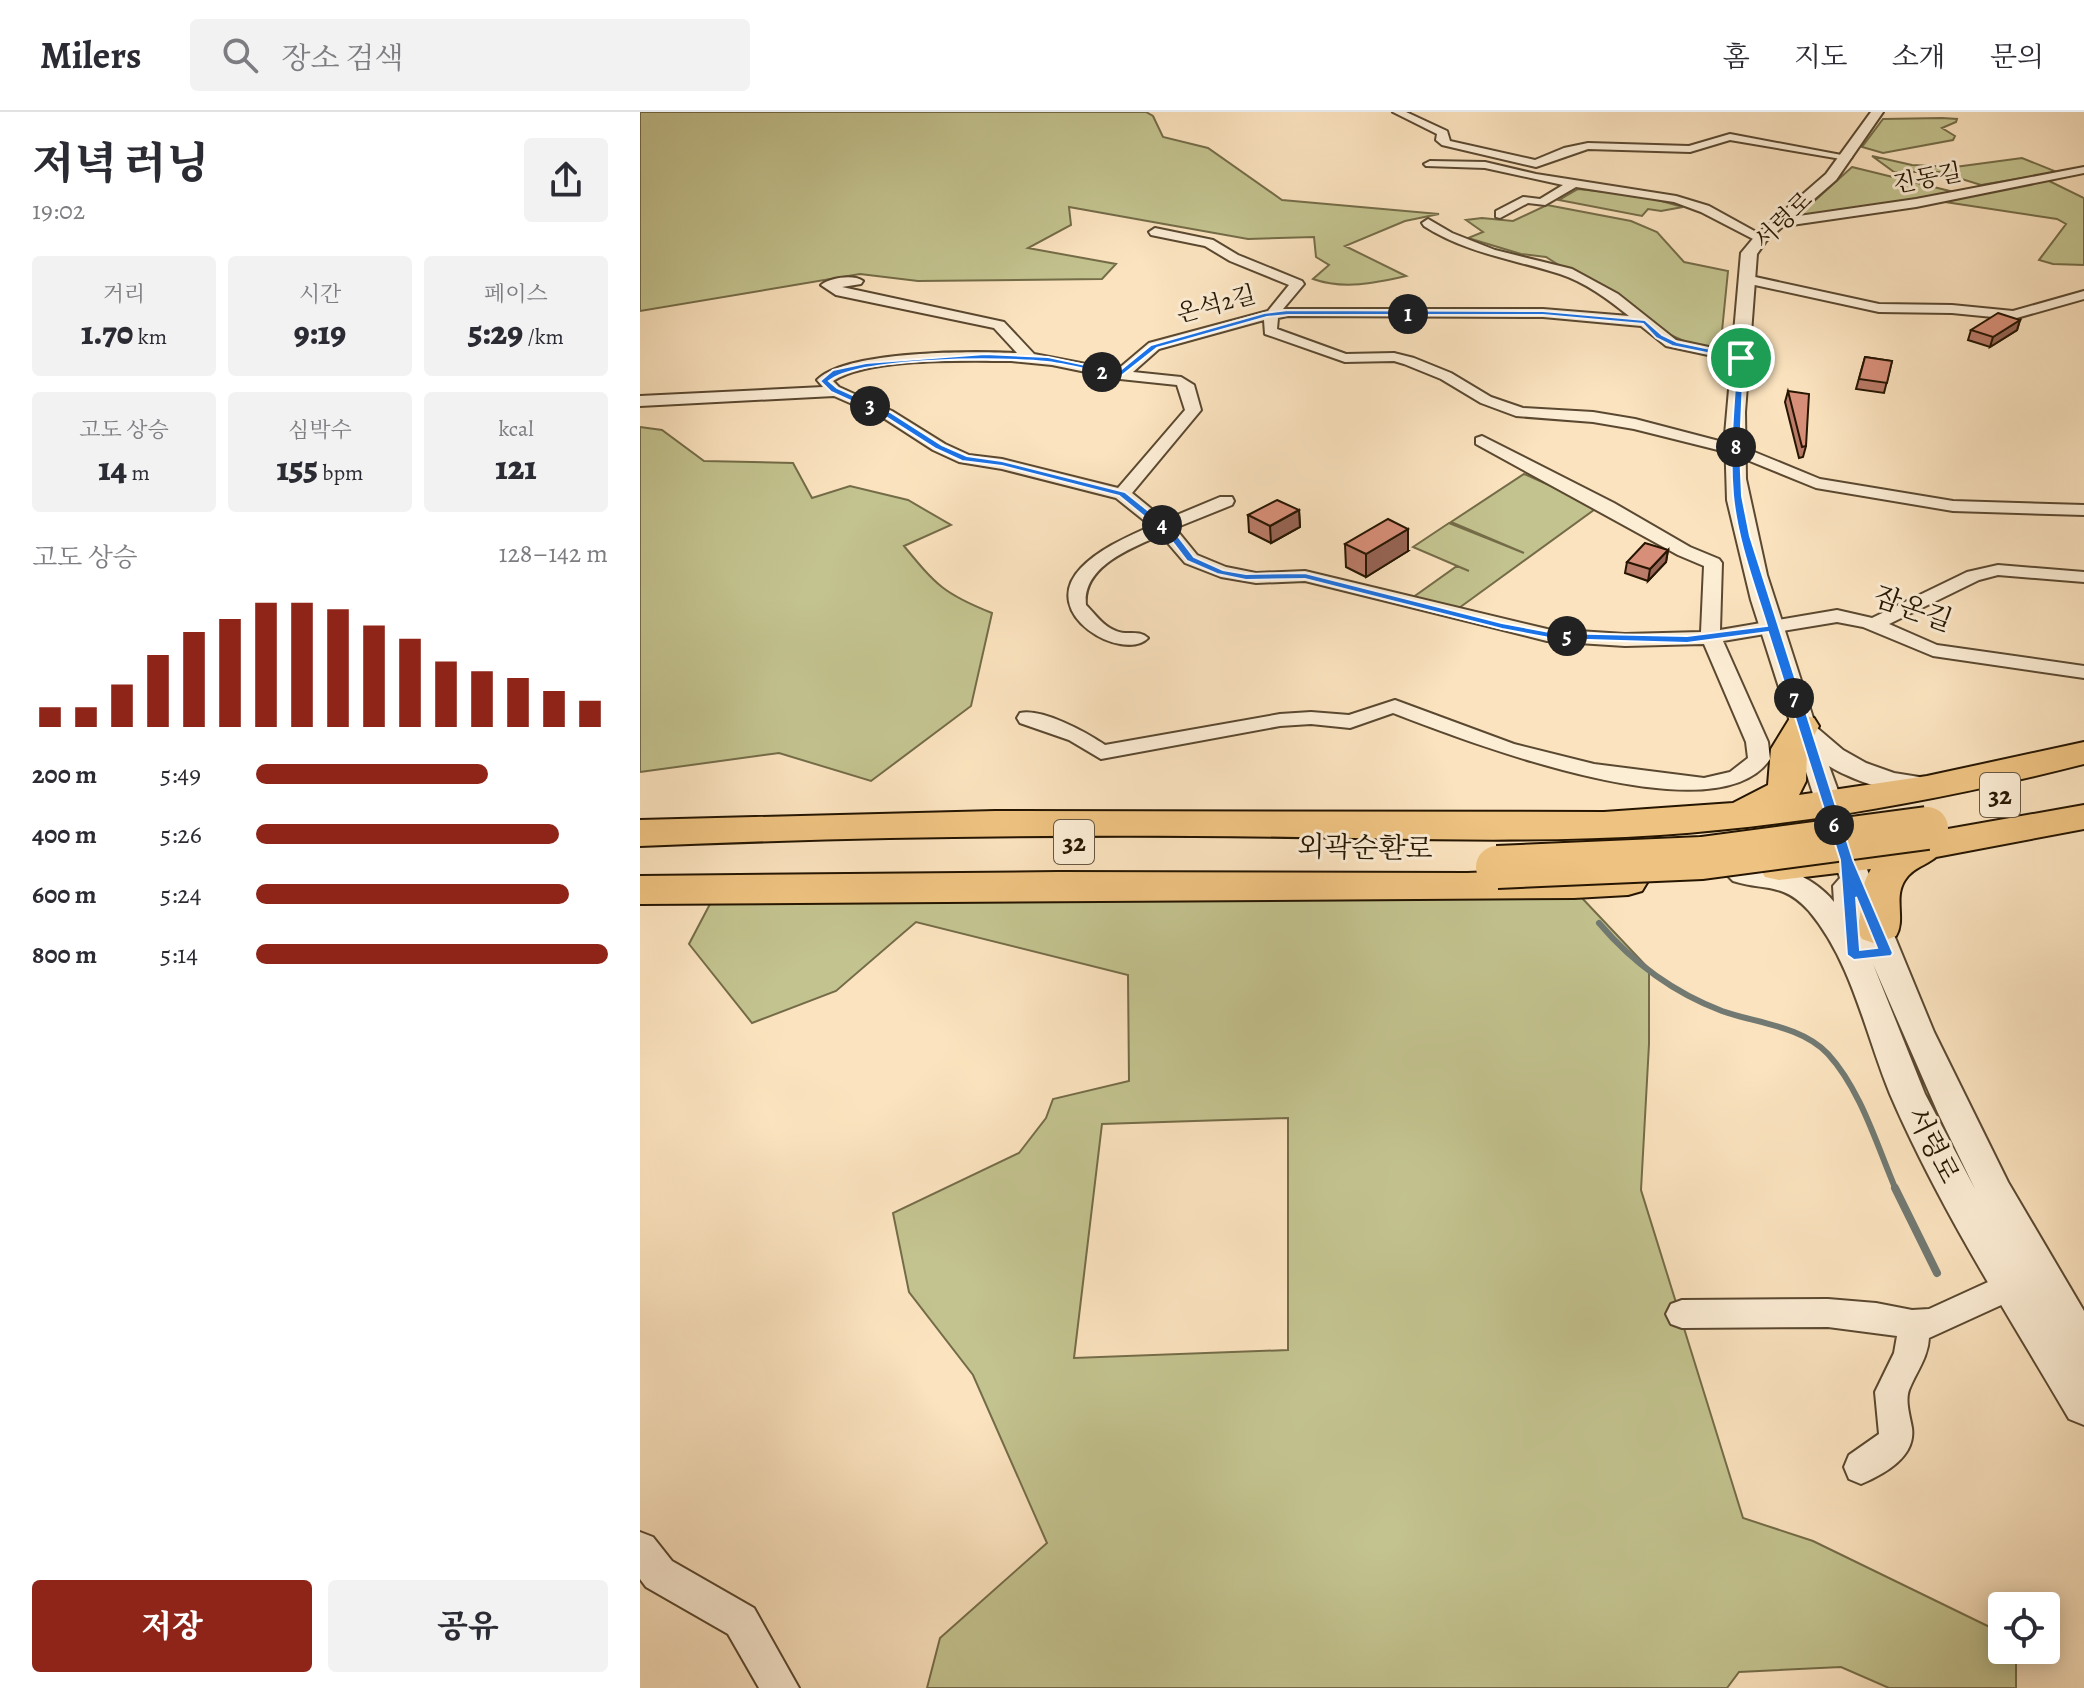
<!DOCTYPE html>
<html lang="ko">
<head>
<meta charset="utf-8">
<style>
  body { margin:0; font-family:Alegreya,"Noto Serif KR",serif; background:#f2f2f3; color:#2b2b33; height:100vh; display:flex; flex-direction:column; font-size:30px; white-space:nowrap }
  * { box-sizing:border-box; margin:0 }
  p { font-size:26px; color:#7c7c81 }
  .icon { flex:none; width:44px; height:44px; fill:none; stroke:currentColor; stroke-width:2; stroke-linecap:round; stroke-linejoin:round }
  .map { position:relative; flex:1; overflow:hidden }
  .side { display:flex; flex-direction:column; background:#fff; width:640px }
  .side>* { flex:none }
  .controls { position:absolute; left:1348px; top:1480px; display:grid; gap:16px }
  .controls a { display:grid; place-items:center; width:72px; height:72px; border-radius:8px; background:#fff; box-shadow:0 4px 20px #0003; font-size:40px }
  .pin { position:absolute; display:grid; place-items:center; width:68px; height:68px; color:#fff; margin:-34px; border:4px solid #fff; border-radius:50%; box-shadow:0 2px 8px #0007 }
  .km { position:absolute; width:40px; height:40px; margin:-20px; border-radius:50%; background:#222; color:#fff; font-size:22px; line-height:40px; text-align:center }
  .round { display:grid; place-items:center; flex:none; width:84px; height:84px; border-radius:8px; background:#f2f2f3 }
  .headline { display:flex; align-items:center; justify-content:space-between; height:136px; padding:0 32px }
  h1 { font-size:44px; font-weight:800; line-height:60px }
  .figures { display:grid; grid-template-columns:repeat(3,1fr); gap:12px; height:136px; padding:8px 32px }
  .figures div { display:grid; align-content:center; border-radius:8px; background:#f2f2f3; text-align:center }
  .figures b { font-size:34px; font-weight:800 }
  .figures small { font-size:22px; font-weight:400 }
  .figures p { font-size:22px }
  .chart { height:224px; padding:16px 32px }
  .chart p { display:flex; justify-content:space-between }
  .chart svg { width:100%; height:144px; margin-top:8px; stroke:#8f2418; stroke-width:6 }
  .button { display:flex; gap:16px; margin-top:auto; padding:16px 32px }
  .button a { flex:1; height:92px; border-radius:8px; background:#8f2418; color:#fff; font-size:32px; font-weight:800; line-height:92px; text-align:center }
  .button a+a { background:#f2f2f3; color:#2b2b33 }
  ul { padding:0 32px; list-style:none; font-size:26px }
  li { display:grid; grid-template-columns:128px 96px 1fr; align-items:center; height:60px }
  li i { height:20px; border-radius:10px; background:#8f2418 }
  header { display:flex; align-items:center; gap:48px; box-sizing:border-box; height:112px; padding:0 40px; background:#fff; border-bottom:2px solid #e1e1e2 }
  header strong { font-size:38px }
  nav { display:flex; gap:44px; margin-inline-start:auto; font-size:28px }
  .search { width:560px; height:72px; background:#f2f2f3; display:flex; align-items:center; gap:20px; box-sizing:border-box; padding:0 28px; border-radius:8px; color:#7c7c81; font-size:30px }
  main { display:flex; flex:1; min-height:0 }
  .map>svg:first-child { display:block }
  .green { fill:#c3c38f; stroke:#746c48; stroke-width:2; fill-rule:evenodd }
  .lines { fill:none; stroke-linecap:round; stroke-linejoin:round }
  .stream-far1 { stroke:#717972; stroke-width:6 }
  .stream { stroke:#717972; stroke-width:8 }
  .minor-casing { stroke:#5a4830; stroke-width:4 }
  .tertiary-casing { stroke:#5a4830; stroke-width:4 }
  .trunk-casing { stroke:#251501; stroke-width:4 }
  .minor { fill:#fcedd5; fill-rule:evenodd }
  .tertiary { fill:#fcedd5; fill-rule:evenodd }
  .trunk { fill:#eec280; fill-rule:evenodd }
  .trunk-bridge-casing { stroke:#251501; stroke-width:46; stroke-linecap:butt }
  .trunk-bridge { stroke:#eec280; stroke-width:42 }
  .wall { fill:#ba7b68; stroke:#251501; stroke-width:2 }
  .shaded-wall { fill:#976455; stroke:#251501; stroke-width:2 }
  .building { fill:#d88f79; stroke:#251501; stroke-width:2 }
  .route { fill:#1a73e8; stroke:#fff; stroke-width:2; fill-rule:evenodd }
  .labels { text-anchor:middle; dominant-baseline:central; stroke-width:6; stroke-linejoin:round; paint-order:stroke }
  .far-street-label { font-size:24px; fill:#251501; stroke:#fcedd5 }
  .shield { fill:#fcedd5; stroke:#665641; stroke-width:2 }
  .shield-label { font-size:26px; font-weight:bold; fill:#251501 }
  .street-label { font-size:28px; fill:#251501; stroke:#fcedd5 }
</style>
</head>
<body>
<header>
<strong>Milers</strong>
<div class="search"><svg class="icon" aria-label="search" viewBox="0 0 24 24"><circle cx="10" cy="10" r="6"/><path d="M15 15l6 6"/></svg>장소 검색</div>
<nav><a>홈</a><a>지도</a><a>소개</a><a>문의</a></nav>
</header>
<main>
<section class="side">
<div class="headline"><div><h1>저녁 러닝</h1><p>19:02</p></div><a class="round"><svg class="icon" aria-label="share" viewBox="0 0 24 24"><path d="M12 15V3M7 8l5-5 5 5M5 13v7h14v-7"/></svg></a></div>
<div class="figures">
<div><p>거리</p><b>1.70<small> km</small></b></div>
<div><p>시간</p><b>9:19</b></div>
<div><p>페이스</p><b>5:29<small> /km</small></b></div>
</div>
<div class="figures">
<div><p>고도 상승</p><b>14<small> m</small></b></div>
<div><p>심박수</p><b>155<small> bpm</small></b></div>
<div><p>kcal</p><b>121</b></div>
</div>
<div class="chart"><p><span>고도 상승</span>128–142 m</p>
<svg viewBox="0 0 160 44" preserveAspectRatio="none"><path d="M5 44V38M15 44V38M25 44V31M35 44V22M45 44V15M55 44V11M65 44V6M75 44V6M85 44V8M95 44V13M105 44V17M115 44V24M125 44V27M135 44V29M145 44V33M155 44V36"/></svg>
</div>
<ul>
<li><b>200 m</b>5:49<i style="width:66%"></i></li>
<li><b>400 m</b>5:26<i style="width:86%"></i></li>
<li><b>600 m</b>5:24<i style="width:89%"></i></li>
<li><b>800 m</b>5:14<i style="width:100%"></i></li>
</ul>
<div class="button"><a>저장</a><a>공유</a></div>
</section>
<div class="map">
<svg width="1444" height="1576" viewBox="0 0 1444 1576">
  <rect width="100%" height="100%" fill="#fbe3bf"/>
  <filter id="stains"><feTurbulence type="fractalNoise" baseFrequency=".0025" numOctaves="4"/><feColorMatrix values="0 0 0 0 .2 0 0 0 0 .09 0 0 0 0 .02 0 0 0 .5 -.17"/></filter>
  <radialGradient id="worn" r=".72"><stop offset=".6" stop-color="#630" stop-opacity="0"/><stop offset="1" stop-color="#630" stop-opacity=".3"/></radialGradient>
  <path class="green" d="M0,0h506l7,4 10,21 45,11 74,52 157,14 -34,7 -60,25 61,30c-31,7 -62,14 -93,3l16,-14 -13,-8 -2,-20 -66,2 -179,-32 2,18 -43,23 88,16 -14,15 -184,2 -58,-7 -220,37z
    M1302,6l15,1 -1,3 -14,6 13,8 -2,4 -70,13 -21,-6 21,-28z
    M1232,44l40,9 43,2 67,-9 35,14 -76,13 -42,-13h-45z
    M1212,55l102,25 -147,25 -6,-4z
    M1403,66l41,20v67l-31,-1 -14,-4 27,-36 -9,-5 -112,-17z
    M938,77l65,7 40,11 -22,4 -13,-2 -6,7 -83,-16z
    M907,93l84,16 26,11 27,30 44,9 -8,80 -34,-9 -22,-10 -118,-75 -25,-3 -53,-16 15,-6 -17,-12 16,-2 31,3z
    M0,315l22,3 42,31 89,2 19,35 38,-12 58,14 43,25 -47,21c32,39 40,48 88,67l-21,93 -100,75 -92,-28 -139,19z
    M884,362l74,33 -139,101 -47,-10 45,-32 12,5 -56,-24 36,-24 75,30 -73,-31z
    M305,778l637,8 67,71v75l-8,146 102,328 70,23 189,92v17h14v38h-127l-48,-21 -102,5 -12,16h-800l13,-50 107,-95 -74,-168 -64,-83 -16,-79 126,-60 27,-35 7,-19 76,-18 -1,-106 -212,-53 -80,69 -84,32 -63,-79 21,-40zM648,1006v232l-214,8 28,-234z"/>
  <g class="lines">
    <path class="stream-far1" d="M959,811c34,40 73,69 123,88 34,12 80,15 106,43 33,36 49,92 68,136"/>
    <path class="stream" d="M1255,1076l42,85"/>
    <defs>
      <path id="minor" d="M753,0h13l41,19 3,10 85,19 29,-12 24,-5 101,3 41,-12 122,23 -5,3 -117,-20 -40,12 -102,-3 -52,18 -94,-22 -6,-5 1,-6z
        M790,49l55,1 51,12 140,22 33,10 58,32 -10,3 -56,-29 -27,-10 -98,-15 -31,18 -17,-2 -28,15 -4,-1v-6l27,-14 17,2 23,-14 -78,-17 -59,-2 -2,-2z
        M1444,55v6l-168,34 -138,20 -6,-4 6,-4 138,-20z
        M788,107l24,14 43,17 77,19 46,25 58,46 70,15 2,3 -7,4 -75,-16 -25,-20 -98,-9 -255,-1 -10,2 -1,11 69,25 48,-1 20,5 37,15 40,24 32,11 70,4 42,7 107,28 78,32 133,22 131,4v10l-131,-4 -137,-23 -86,-35 -96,-24 -41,-7 -77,-6 -35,-13 -40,-24 -37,-15 -10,-3 -49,1 -80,-28 -1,-14 -105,29 -26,23 48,5 13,8 7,25 -69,83 33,27 55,-23h12l2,4 -2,4 -57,23 22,27 29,12 30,6 49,-2 242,58 78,5 76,-2 3,-66 -26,-11 -202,-111v-6l6,-2 132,67 76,44 29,12 3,4 -2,67 117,-20 35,8 95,-46 31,-7 86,7v10l-86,-7 -19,5 -90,44 48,21 147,21v12l-151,-22 -70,-29 -26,-5 -114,19 45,101 2,17c-53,80 -304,-18 -377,-46l-43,15 -39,-4 -31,2 -179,33 -32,-19 -49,-17 -3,-5 3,-5c22,-5 66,19 85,32l175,-31 31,-2 38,3 46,-15 119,44 80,20 110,14 26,-6 18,-14 -2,-16 -42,-98 -79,2 -78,-5 -242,-60 -49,2 -35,-6 -36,-14 -24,-28c-29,13 -79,31 -75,70 9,9 18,22 30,26 12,5 22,-2 32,7 -24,25 -112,-23 -67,-70 18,-19 46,-31 70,-42l-35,-28 -114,-29 -43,-7 -26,-12 -51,-33 -48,-21 -194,10v-10l183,-9 -6,-7c29,-30 158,-29 200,-27l-23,-25 -158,-33 -15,-10c9,-7 32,-11 42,-4l-2,3 -19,3 162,35 30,32 83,16 32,-27 119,-32 21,-26 -59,-24 -25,-15 -54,-11 -2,-3 6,-4 58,12 25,15 64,26 2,3 -21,25h260l86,7c-20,-16 -44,-34 -69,-42 -48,-15 -94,-21 -136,-48l-2,-3zM371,249l41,4 68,14 57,6 8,25 -67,78 -116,-29 -33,-4 -24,-11 -53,-33 -53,-24 -6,-6c38,-24 133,-20 178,-20z
        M1106,163l133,29 73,1 61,6 71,-20v8l-71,20 -61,-6 -73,-1 -138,-30v-6z
        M1370,1160l11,4 4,10 -4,10 -92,42c-1,20 -13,34 -20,52 -4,11 1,26 3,38 4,29 -28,46 -51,56l-12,-5 -5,-12 5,-12 30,-21 -4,-42 19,-39 3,-17 -69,-9 -146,1 -11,-4 -5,-10 5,-10 11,-4 146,-1 48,4 36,7 17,-1z
        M0,1420l13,5 19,24 82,47 45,80h-40l-31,-54 -82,-47 -6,-8z"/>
      <path id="tertiary" d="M1231,0h12l-47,68 -70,61 -9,13 -12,158 1,67 21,96 49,152 27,23 23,13 28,10 38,6 8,8 -4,6c-27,7 -83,-12 -107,-27l37,101 68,165 74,150 76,129v114l-15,-6c-62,-106 -130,-211 -179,-325 -25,-61 -38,-132 -81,-183 -26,-29 -44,-20 -76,-30l-10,-10 5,-7c33,-10 85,11 106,38l-1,-16 7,-8 -89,-278 -24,-100 -2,-65 16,-182 15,-18 70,-61zM1233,852l65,149 37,76 -50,-95z"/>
      <path id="trunk" d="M1162,603l12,3 5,8 -12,23 -1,32 -7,14 128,-19 157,-34v22c-139,35 -280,61 -424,71 -155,10 -311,1 -466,1 -185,-1 -369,2 -554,10v-26l355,-9 609,1 129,-9 35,-18 3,-36 19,-31z
        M1444,693v24l-148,28c-9,8 -24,11 -31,23 -12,18 1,39 -9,56l-20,8 -14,-5 -6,-10c9,-17 0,-36 15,-60l-92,11 -14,-3 -6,-10 6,-10 81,-10z
        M988,755l14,4 6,10 -6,10 -14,4 -54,3 -934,6v-28l418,-4 409,1z"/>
    </defs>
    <use href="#minor" class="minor-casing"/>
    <use href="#tertiary" class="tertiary-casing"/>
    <use href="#trunk" class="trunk-casing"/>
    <use href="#minor" class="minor"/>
    <use href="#tertiary" class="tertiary"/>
    <use href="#trunk" class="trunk"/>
    <defs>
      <path id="trunk-bridge" d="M857,755l205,-9 225,-30"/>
    </defs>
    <use href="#trunk-bridge" class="trunk-bridge-casing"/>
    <use href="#trunk-bridge" class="trunk-bridge"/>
  </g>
  <path class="wall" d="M1380,208l-3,10 -27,17 -22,-7 3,-10z
    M1225,245l27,4 -8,32 -28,-4z
    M1148,279l18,55 -3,11 -4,1 -14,-56z
    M659,398l1,17 -29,16 -22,-11 -1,-17z
    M705,432l63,7 -42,26 -20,-10z
    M1028,438l-2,12 -18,19 -23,-8 2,-11z"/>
  <path class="shaded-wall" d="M1380,208l-3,10 -27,17 3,-10z
    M659,398l1,17 -29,16 -1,-17z
    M768,417v22l-42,26v-23z
    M1028,438l-2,12 -18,19 2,-12z"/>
  <path class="building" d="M1358,201l22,7 -27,17 -22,-7z
    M1225,245l27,4 -5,22 -28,-4z
    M1148,279l21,3 -3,52 -4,1z
    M637,388l22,10 -29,16 -22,-11z
    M748,407l20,10 -42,25 -21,-10z
    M1005,431l23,7 -18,19 -23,-7z"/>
  <path class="route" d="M648,198l255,1 102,9 17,15 15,7 67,14 -4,94 2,46 8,40 103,324 40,93 -2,3 -37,4 -7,-5 -7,-95 -72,-228 -81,11 -132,-4 -53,-10 -197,-50 -59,1 -29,-6 -30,-13 -20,-26 -48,-39 -117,-30 -40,-5 -26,-12 -52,-33 -53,-24 -11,-11 13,-11 33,-7 119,-9 63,3 70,15 33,-27 113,-32zM648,203h255l100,9 13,14 16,8 65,13c-3,45 -8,91 -4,136 4,44 21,89 34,131l-80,10 -132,-3 -53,-10 -197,-50 -59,1 -23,-4 -29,-13 -20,-26 -49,-39 -123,-31 -35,-5 -25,-11 -52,-33 -53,-24 -8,-7c29,-24 177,-24 218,-19 25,3 49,10 73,15l37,-29 110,-31zM1216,785l21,51 -17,2z"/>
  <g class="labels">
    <g class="far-street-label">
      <text transform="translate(1287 66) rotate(-11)">진동길</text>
      <text transform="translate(1143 108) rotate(-44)">서령로</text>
      <text transform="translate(576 192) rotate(-15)">온석2길</text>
    </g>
    <g class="shield">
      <rect x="1340" y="661" width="40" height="44" rx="6"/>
      <rect x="414" y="708" width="40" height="44" rx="6"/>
    </g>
    <g class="shield-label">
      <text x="1360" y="683">32</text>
      <text x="434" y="730">32</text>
    </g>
    <g class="street-label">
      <text transform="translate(1273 497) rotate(20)">잠온길</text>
      <text transform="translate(725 736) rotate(1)">외곽순환로</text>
      <text transform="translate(1293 1033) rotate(63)">서령로</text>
    </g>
  </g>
  <rect width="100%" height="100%" filter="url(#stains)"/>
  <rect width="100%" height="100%" fill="url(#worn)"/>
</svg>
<div class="controls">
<a><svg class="icon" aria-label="locate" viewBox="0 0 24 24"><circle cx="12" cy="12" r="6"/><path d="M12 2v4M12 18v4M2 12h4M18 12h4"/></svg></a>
</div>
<div class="pin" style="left:1101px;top:246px;background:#1e9e55"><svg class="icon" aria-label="arrive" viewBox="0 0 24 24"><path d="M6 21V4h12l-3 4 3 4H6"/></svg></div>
<b class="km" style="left:768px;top:202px">1</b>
<b class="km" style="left:462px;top:260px">2</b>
<b class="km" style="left:230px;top:294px">3</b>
<b class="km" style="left:522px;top:413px">4</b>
<b class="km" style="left:927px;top:524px">5</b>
<b class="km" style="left:1194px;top:713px">6</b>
<b class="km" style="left:1154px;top:586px">7</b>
<b class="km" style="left:1096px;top:335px">8</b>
</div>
</main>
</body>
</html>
